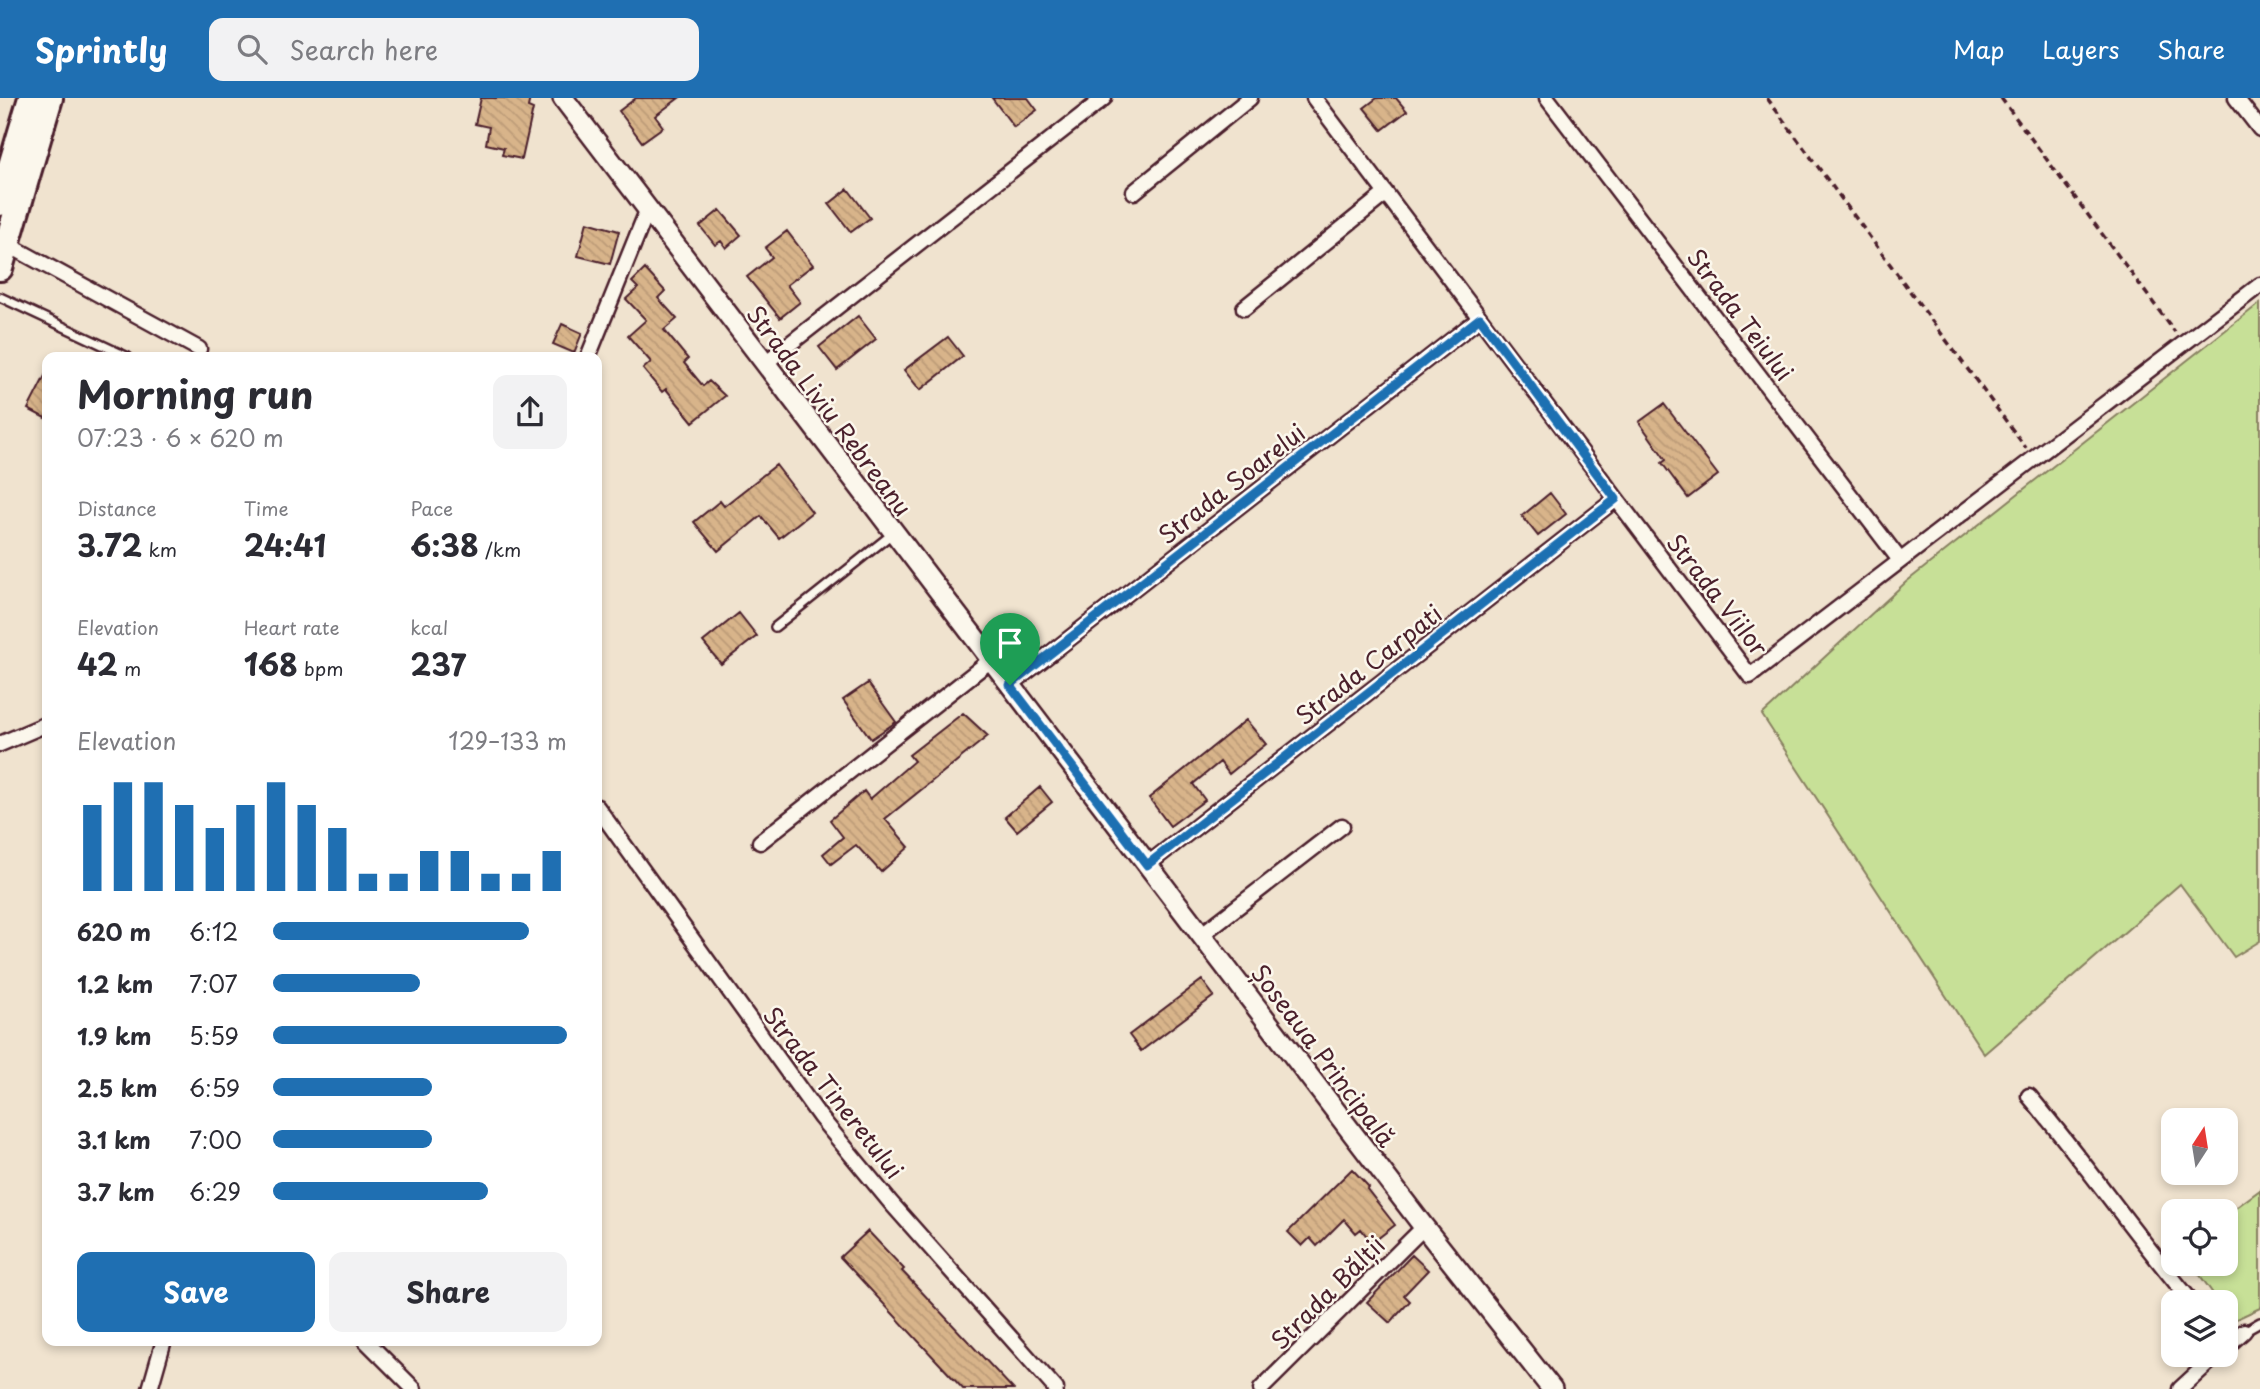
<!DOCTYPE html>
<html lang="en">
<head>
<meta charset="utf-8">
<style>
  body { margin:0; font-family:"Playpen Sans",sans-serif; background:#f2f2f3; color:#2b2b33; height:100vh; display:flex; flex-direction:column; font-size:26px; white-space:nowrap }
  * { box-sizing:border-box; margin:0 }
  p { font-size:23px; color:#7c7c81 }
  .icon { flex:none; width:38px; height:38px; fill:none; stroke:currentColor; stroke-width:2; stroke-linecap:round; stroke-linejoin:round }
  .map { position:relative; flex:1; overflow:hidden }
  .drawer { position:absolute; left:42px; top:254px; width:560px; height:994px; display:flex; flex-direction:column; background:#fff; border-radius:14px; box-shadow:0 4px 10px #0003 }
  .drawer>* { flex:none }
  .needle { width:46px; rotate:12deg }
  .controls { position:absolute; left:2161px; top:1010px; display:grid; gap:14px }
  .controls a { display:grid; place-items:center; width:77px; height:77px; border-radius:14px; background:#fff; box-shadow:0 4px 10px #0003; font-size:35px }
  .pin { position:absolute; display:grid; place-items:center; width:60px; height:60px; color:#fff; margin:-72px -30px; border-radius:50% 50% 50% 0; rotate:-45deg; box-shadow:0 0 7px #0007 }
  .pin .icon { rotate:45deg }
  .round { display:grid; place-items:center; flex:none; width:74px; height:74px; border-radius:14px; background:#f2f2f3 }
  .summary { display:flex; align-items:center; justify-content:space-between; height:119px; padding:0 35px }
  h1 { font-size:38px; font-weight:700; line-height:52px }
  .metrics { display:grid; grid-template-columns:repeat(3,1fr); gap:10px; height:119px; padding:7px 35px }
  .metrics div { display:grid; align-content:center }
  .metrics b { font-size:30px; font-weight:700 }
  .metrics small { font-size:19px; font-weight:400 }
  .metrics p { font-size:19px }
  .chart { height:196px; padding:14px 35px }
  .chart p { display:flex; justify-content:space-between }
  .chart svg { width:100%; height:126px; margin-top:7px; stroke:#1f6fb2; stroke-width:6 }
  .button { display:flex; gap:14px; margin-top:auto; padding:14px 35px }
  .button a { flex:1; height:80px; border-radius:14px; background:#1f6fb2; color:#fff; font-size:28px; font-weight:700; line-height:80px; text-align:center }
  .button a+a { background:#f2f2f3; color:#2b2b33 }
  ul { padding:0 35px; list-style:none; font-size:23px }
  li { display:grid; grid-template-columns:112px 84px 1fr; align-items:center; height:52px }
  li i { height:18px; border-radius:9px; background:#1f6fb2 }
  header { display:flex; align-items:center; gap:42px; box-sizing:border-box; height:98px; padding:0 35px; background:#1f6fb2; color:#fff }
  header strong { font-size:33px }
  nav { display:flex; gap:38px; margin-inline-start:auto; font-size:24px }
  .search { width:490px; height:63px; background:#f2f2f3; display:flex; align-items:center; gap:18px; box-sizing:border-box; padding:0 24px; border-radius:14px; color:#7c7c81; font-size:26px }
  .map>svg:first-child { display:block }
  .grass { fill:#c7e097; stroke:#888061; stroke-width:2 }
  .building { fill:url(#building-back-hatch); stroke:#4a1f2b; stroke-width:2 }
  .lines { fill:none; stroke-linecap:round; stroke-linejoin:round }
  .service-casing { stroke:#4a1f2b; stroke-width:12 }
  .minor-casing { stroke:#4a1f2b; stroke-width:19 }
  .secondary-casing { stroke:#4a1f2b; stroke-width:24 }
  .trunk-casing { stroke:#4a1f2b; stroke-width:30 }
  .path { stroke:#4a1f2b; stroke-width:3.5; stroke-dasharray:7 5; stroke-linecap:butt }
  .service { stroke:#fbf7ec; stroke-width:7 }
  .minor { stroke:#fbf7ec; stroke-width:14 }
  .secondary { stroke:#fbf7ec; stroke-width:19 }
  .trunk { stroke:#fbf7ec; stroke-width:24 }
  .route-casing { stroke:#fff; stroke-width:14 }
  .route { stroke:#1f6fb2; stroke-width:9 }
  .labels { text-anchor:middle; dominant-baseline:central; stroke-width:5; stroke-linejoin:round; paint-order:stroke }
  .street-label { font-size:24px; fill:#4a1f2b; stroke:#fbf7ec }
</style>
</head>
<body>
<header>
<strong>Sprintly</strong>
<div class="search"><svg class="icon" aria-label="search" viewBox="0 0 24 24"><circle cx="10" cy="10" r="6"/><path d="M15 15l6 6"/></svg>Search here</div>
<nav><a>Map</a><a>Layers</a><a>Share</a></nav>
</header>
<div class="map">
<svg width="2260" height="1291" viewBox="0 0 2260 1291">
  <defs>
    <pattern id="building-back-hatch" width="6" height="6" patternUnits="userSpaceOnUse" patternTransform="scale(1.75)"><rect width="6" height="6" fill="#d8b48a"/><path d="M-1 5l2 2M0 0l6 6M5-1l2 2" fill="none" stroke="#bb9a77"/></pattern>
  </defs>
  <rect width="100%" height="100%" fill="#f0e3cf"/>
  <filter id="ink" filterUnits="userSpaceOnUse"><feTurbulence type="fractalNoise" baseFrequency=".0143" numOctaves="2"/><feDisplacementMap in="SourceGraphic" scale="14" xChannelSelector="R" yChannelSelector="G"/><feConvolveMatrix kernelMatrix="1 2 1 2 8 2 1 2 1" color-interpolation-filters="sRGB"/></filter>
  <g filter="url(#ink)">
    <path class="grass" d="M2260,205v638l-26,16 -54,-73 -196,170 -222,-339 144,-133z
      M2260,1092v118l-28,13 -6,-8v-11h-7l-27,-38h34v-49z"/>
    <path class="building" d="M481,0h49l-2,9 5,2 -11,50 -20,-4 2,-7 -18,-4 3,-17 -14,-3z
      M636,0h43l-24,18 8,11 -21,15 -23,-31z
      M992,0h36l9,12 -23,17z
      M1377,0h19l11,13 -25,19 -18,-22z
      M848,91l22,29 -19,14 -22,-28z
      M720,112l21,25 -15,13 -5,-7 -6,4 -15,-19z
      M587,124l32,9 -9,33 -32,-8z
      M787,133l26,34 -26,20 13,17 -20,16 -33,-41 25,-20 -7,-9z
      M645,171l20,22 -7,7 19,21 -13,11 24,29 -4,4 19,23 6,-5 16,15 -32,26 -27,-33 -4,3 -19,-23 8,-7 -23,-26 18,-16 -20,-21 12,-11 -6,-6z
      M858,218l18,23 -39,31 -18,-23z
      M562,226l20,9 -8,20 -21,-9z
      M948,239l15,19 -43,34 -16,-20z
      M47,274v47l-19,-10z
      M1664,306l54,71 -30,23 -26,-35 4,-3 -27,-38z
      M776,367l36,47 -33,26 -18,-22 -43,35 -24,-29 26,-21 4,5z
      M1550,395l16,21 -28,22 -16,-20z
      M739,515l18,23 -36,28 -18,-22z
      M868,585l28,39 -25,17 -28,-39z
      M963,615l25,23 -103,83 24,28 -28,25 -25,-27 -25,19 -8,-10 20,-17 -13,-17 34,-29 6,8 44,-38 -5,-6z
      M1246,622l20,24 -37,30 -9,-12 -27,22 12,16 -35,26 -21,-28z
      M1040,689l12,15 -35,29 -12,-14z
      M1202,882l12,16 -73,55 -12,-16z
      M1352,1071l17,18 -2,2 28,36 -23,18 -11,-14 -5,4 -12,-14 -27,27 -7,-8 -8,8 -14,-14z
      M868,1133l36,38 -2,2 111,118h-50l-123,-132z
      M1412,1157l16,15 -24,25 6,6 -20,22 -23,-21z"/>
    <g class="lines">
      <defs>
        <path id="service" d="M0,199l128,60
          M775,529l117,-93
          M2244,1233l16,-9"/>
        <path id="minor" d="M1314,0l436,578 510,-391
          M1547,0l352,461
          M2236,0l24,31
          M1134,94l116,-94
          M7,146l192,105
          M1244,210l141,-114
          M588,259l59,-146
          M764,266l340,-266
          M1010,587l470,-367
          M0,646l47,-20
          M597,709l223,310 71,86 165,186
          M760,744l231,-182
          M1147,767l469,-366
          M1201,837l141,-109
          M2029,998c57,67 106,139 163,206
          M365,1242l49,49
          M2226,1249l18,-16
          M150,1291l14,-49
          M1261,1291l163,-162
          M2180,1291l38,-35"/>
        <path id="secondary" d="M563,0l861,1129 128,162"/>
        <path id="trunk" d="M0,105l31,-105
          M0,170l50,-170"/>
      </defs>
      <use href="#service" class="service-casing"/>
      <use href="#minor" class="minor-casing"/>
      <use href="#secondary" class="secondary-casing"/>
      <use href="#trunk" class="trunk-casing"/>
      <path class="path" d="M1767,0l259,350
        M2001,0l174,234"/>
      <use href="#service" class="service"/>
      <use href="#minor" class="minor"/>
      <use href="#secondary" class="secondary"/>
      <use href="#trunk" class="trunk"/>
    </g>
  </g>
  <g class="lines" filter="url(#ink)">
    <defs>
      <path id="route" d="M1480,220l136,181 -469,366 -137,-180z"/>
    </defs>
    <use href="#route" class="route-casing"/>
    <use href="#route" class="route"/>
  </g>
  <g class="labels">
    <g class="street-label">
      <text transform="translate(1741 216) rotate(53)">Strada Teiului</text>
      <text transform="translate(830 312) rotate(53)">Strada Liviu Rebreanu</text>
      <text transform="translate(1231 385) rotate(-38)">Strada Soarelui</text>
      <text transform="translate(1718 496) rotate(52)">Strada Viilor</text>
      <text transform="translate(1368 566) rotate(-38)">Strada Carpati</text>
      <text transform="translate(1324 957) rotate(53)">Șoseaua Principală</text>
      <text transform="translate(834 994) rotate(52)">Strada Tineretului</text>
      <text transform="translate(1327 1194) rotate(-45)">Strada Bălții</text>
    </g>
  </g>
</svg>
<div class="controls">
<a><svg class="needle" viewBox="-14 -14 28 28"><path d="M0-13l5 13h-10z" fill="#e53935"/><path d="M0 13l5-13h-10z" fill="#7c7c81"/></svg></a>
<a><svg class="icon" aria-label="locate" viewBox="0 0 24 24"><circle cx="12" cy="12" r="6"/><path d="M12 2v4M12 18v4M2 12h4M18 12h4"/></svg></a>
<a><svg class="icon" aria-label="layers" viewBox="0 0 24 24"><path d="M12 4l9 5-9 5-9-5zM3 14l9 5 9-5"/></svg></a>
</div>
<div class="pin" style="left:1010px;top:587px;background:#1e9e55"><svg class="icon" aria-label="arrive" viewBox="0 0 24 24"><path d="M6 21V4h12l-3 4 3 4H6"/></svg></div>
<section class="drawer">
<div class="summary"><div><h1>Morning run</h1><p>07:23 · 6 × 620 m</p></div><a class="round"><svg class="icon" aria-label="share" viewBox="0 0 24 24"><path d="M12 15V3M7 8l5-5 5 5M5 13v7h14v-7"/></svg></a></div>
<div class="metrics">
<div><p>Distance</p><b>3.72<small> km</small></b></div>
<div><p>Time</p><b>24:41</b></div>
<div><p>Pace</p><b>6:38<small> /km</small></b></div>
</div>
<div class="metrics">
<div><p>Elevation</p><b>42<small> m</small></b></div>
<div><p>Heart rate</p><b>168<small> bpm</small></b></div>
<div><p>kcal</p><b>237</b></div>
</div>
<div class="chart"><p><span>Elevation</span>129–133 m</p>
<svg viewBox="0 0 160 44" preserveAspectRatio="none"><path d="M5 44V14M15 44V6M25 44V6M35 44V14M45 44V22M55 44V14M65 44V6M75 44V14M85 44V22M95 44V38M105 44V38M115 44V30M125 44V30M135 44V38M145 44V38M155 44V30"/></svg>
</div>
<ul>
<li><b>620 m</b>6:12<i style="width:87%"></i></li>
<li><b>1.2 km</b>7:07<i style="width:50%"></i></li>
<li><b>1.9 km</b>5:59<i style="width:100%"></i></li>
<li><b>2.5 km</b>6:59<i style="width:54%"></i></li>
<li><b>3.1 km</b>7:00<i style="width:54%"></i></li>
<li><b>3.7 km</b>6:29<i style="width:73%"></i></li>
</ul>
<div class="button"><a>Save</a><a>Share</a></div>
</section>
</div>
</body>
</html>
